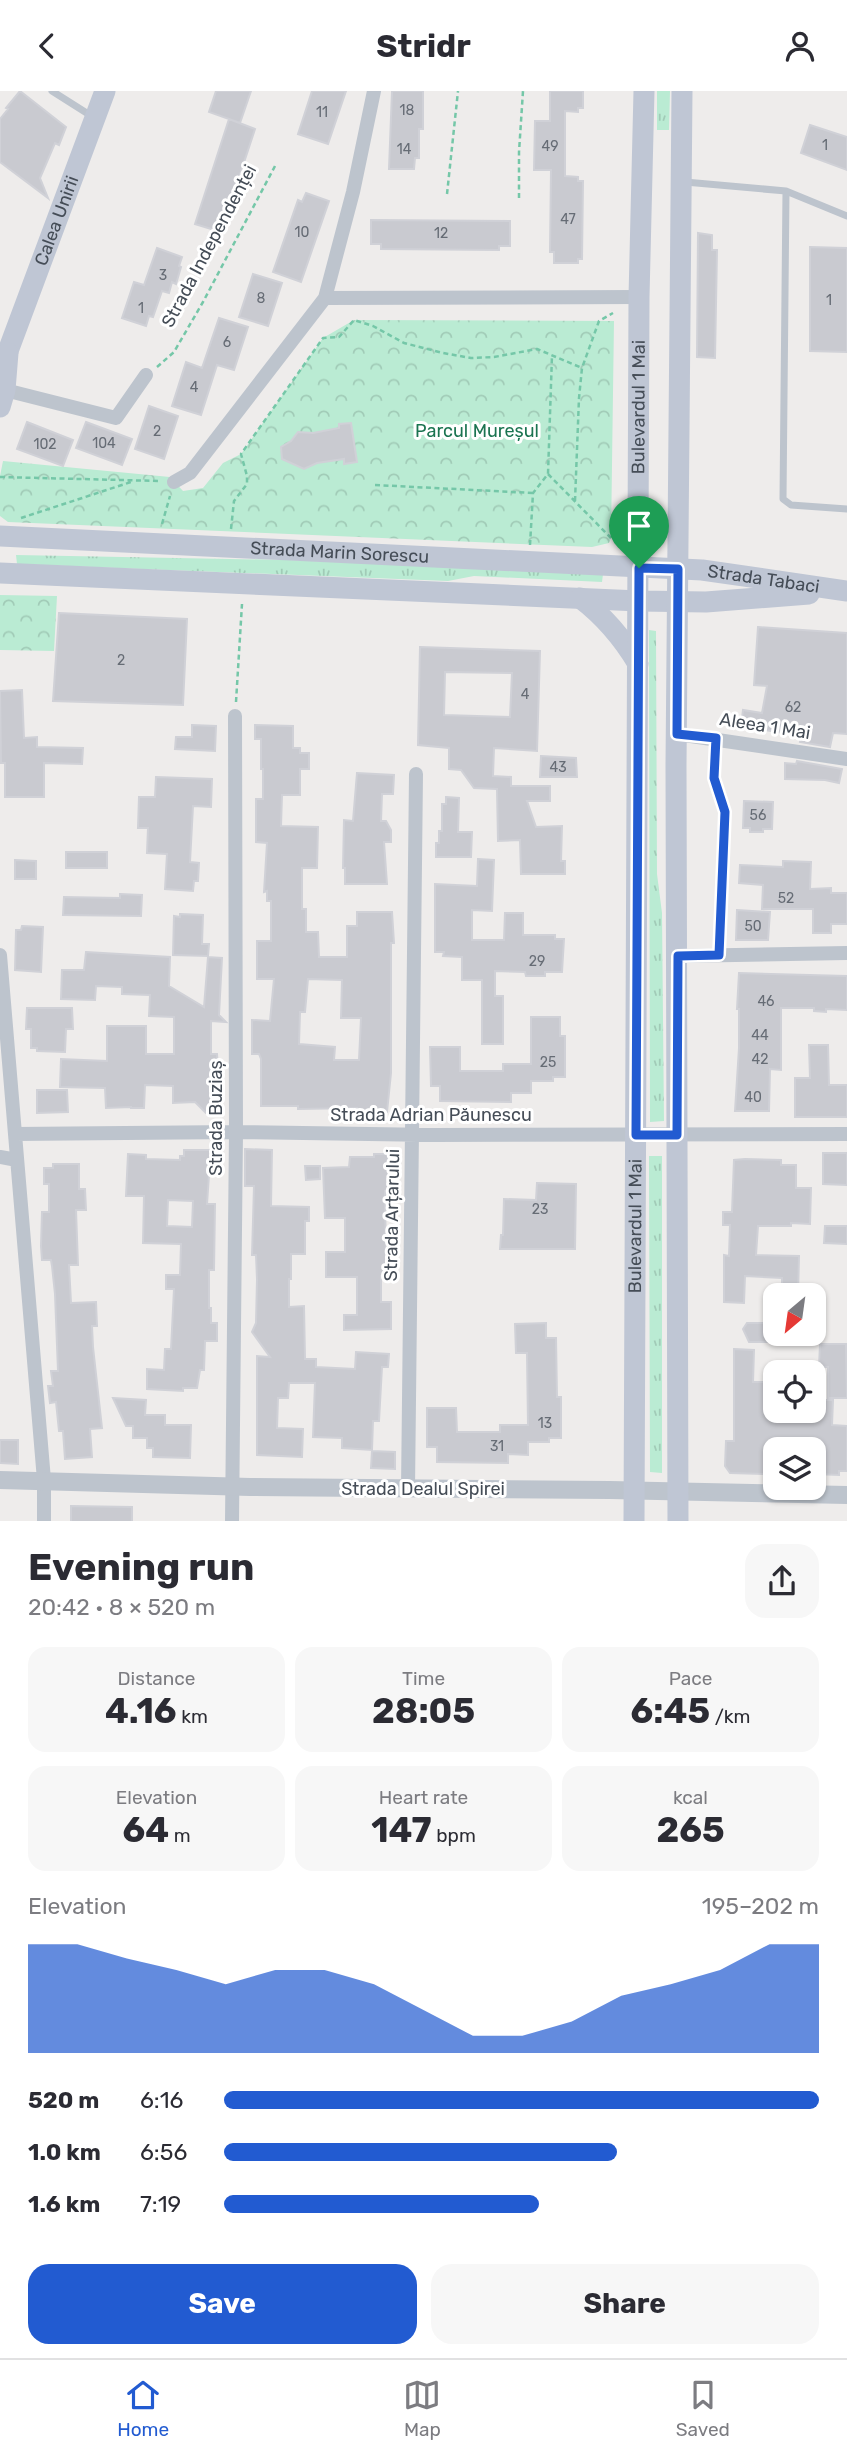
<!DOCTYPE html>
<html lang="en">
<head>
<meta charset="utf-8">
<style>
  body { margin:0; font-family:Rubik,sans-serif; background:#f7f7f7; color:#2b2b33; height:100vh; display:flex; flex-direction:column; font-size:26px; white-space:nowrap }
  * { box-sizing:border-box; margin:0 }
  p { font-size:23px; color:#7c7c81 }
  .icon { flex:none; width:38px; height:38px; fill:none; stroke:currentColor; stroke-width:2; stroke-linecap:round; stroke-linejoin:round }
  .map { position:relative; height:1430px; overflow:hidden }
  .sheet { display:flex; flex-direction:column; background:#fff; flex:1 }
  .sheet>* { flex:none }
  .needle { width:46px; rotate:209deg }
  .buttons { position:absolute; left:763px; top:1192px; display:grid; gap:14px }
  .buttons a { display:grid; place-items:center; width:63px; height:63px; border-radius:14px; background:#fff; box-shadow:0 2px 5px #0004; font-size:35px }
  .pin { position:absolute; display:grid; place-items:center; width:60px; height:60px; color:#fff; margin:-72px -30px; border-radius:50% 50% 50% 0; rotate:-45deg; box-shadow:0 0 7px #0007 }
  .pin .icon { rotate:45deg }
  .round { display:grid; place-items:center; flex:none; width:74px; height:74px; border-radius:21px; background:#f7f7f7 }
  .headline { display:flex; align-items:center; justify-content:space-between; height:119px; padding:0 28px }
  h1 { font-size:38px; font-weight:700; line-height:52px }
  .metrics { display:grid; grid-template-columns:repeat(3,1fr); gap:10px; height:119px; padding:7px 28px }
  .metrics div { display:grid; align-content:center; border-radius:18px; background:#f7f7f7; text-align:center }
  .metrics b { font-size:35px; font-weight:700 }
  .metrics small { font-size:19px; font-weight:400 }
  .metrics p { font-size:19px }
  .chart { height:196px; padding:14px 28px }
  .chart p { display:flex; justify-content:space-between }
  .chart svg { width:100%; height:126px; margin-top:7px; fill:#225bd1; opacity:.7 }
  .action { display:flex; gap:14px; margin-top:auto; padding:14px 28px }
  .action a { flex:1; height:80px; border-radius:21px; background:#225bd1; color:#fff; font-size:28px; font-weight:700; line-height:80px; text-align:center }
  .action a+a { background:#f7f7f7; color:#2b2b33 }
  ul { padding:0 28px; list-style:none; font-size:23px }
  li { display:grid; grid-template-columns:112px 84px 1fr; align-items:center; height:52px }
  li i { height:18px; border-radius:9px; background:#225bd1 }
  header { display:flex; justify-content:space-between; align-items:center; height:91px; padding:0 28px; background:#fff; font-size:32px; font-weight:700 }
  .tab-bar { display:flex; justify-content:space-around; align-items:center; height:98px; border-top:2px solid #e1e1e2; background:#fff; font-size:19px; color:#7c7c81 }
  .tab-bar a { display:grid; justify-items:center; gap:4px }
  .tab-bar .on { color:#225bd1 }
  .map>svg:first-child { display:block }
  .grass { fill:url(#grass-tufts) }
  .park { fill:url(#park-crowns) }
  .building { fill:#c9cad0; stroke:#d0d1d7; stroke-width:2; fill-rule:evenodd }
  .lines { fill:none; stroke-linecap:round; stroke-linejoin:round }
  .path { stroke:#75c7a8; stroke-width:2.5; stroke-dasharray:5 3.5; stroke-linecap:butt }
  .service { stroke:#bdc4cd; stroke-width:7 }
  .minor { stroke:#bdc4cd; stroke-width:14 }
  .tertiary { stroke:#bdc4cd; stroke-width:18 }
  .secondary { stroke:#bfc6d4; stroke-width:21 }
  .route-casing { stroke:#fff; stroke-width:14 }
  .route { stroke:#225bd1; stroke-width:9 }
  .labels { text-anchor:middle; dominant-baseline:central; stroke-width:6; stroke-linejoin:round; paint-order:stroke }
  .number-label { font-size:14px; fill:#666c75 }
  .street-label { font-size:18px; fill:#454d57; stroke:#fff }
  .park-label { font-size:18px; fill:#1b7451; stroke:#fff }
</style>
</head>
<body>
<header><svg class="icon" aria-label="back" viewBox="0 0 24 24"><path d="M15 5l-7 7 7 7"/></svg>Stridr<svg class="icon" aria-label="person" viewBox="0 0 24 24"><circle cx="12" cy="8" r="4"/><path d="M4 21q1-7 8-7t8 7"/></svg></header>
<div class="map">
<svg width="847" height="1431" viewBox="0 0 847 1431">
  <defs>
    <pattern id="grass-tufts" width="24" height="20" patternUnits="userSpaceOnUse" patternTransform="scale(1.75)"><rect width="24" height="20" fill="#baebd3"/><path d="M3 7l-1-3M5 7V3M7 7l1-3M15 17l-1-3M17 17v-4M19 17l1-3" fill="none" stroke="#a1cbb7"/></pattern>
    <pattern id="park-crowns" width="20" height="18" patternUnits="userSpaceOnUse" patternTransform="scale(1.75)"><rect width="20" height="18" fill="#baebd3"/><path d="M2 6a3 3 0 1 1 6 0M12 15a3 3 0 1 1 6 0" fill="none" stroke="#a1cbb7"/></pattern>
  </defs>
  <rect width="100%" height="100%" fill="#eeeceb"/>
  <path class="grass" d="M657,0h13l-1,39h-12z
    M16,464l273,5 314,14 -1,8 -128,-6 -26,5 -431,-17z
    M649,539l7,1 1,243 5,39 2,208 -14,1z
    M649,1065h13v317l-12,-1z"/>
  <path class="park" d="M354,229l260,1 -3,217 -2,5 -17,4 -584,-25 -8,-6v-40l3,-15 167,16 13,14 20,-3 20,-25 18,-9 82,-116z
    M0,504l57,1 -3,55 -54,-1z"/>
  <path class="building" d="M20,0l46,36 -7,18 -4,-2 -15,35 8,20 -48,-36v-43l8,-10 -2,-1z
    M216,0h35l-11,32 -31,-11z
    M312,0h34l-18,53 -30,-10z
    M392,0h31v38h-4v29h-4l-1,11h-25z
    M550,0h33v17h-5v4l-13,-1v65l13,1v4h5l-1,78h-4v4h-24v-11h-4l1,-82h-17l1,-49h15z
    M229,28l26,10 -34,103 -26,-8z
    M810,34l37,12v33l-46,-17z
    M306,102l23,8 -28,81 -28,-10 25,-72 4,2z
    M371,129l139,1v25h-11v4l-118,-1v-5h-10z
    M698,142l14,2v15h5l-2,108 -18,-1z
    M810,156l37,1v104l-37,-1z
    M157,157l25,9 -3,9 2,1 -5,17 -4,-2 -3,11 -7,-2 -9,26 -4,-1 -3,10 -24,-8 12,-36 10,3z
    M253,183l29,9 -14,43 -29,-9z
    M219,227l29,9 -14,43 -17,-5 -16,50 -29,-9 14,-44 16,6z
    M149,315l29,10 -14,43 -29,-10z
    M27,331l46,18 -10,26 -46,-17z
    M86,331l46,17 -10,26 -46,-17z
    M351,332l6,39 -13,2v-5l-27,4 -13,6 -22,-10 -1,-12 10,-6 7,-9 15,1 26,-5v-4z
    M59,522l128,6 -4,86 -130,-4z
    M758,536l89,6v101l-14,-1 -3,14 -30,-5 1,-6 -60,-10 2,-16 19,3 5,-27 -13,-1z
    M420,556l120,4 -3,100 -43,-3 -1,28 18,1v9h39v15h-23l9,26 26,-1 -1,35h4v13h-44l-1,-34 -22,1 -1,-52 -23,-1 -13,-18 -12,-1v-21l-31,-3zM445,581l67,1 -2,44 -66,-2z
    M22,599l2,48 13,-1v10l46,1 -1,16 -38,-1v34h-39v-34h-4l-1,-72z
    M192,634l24,1 -1,25 -40,-2 1,-12h16z
    M255,634l38,1v22h7v5h9v16h-9v26h-18l-1,31 37,1 -1,41h-15v41h4v23h12l1,25h28v-31h10v-14h35l2,31h-3v130l-4,39 -30,2v-6l-59,1v-3h-37v-47l-2,-5h-7v-34l18,1 4,-42h-17v-38h14v-40h-4v-10l-3,1 3,-49 -11,-1v-43h7v-30h-2v-30h-6zM308,888l34,1 -1,38h20l-2,42h-25l1,-13 -36,-3 1,-32h5z
    M541,665l35,2 1,19h-37z
    M797,670l45,8 -3,14 -14,-3 -40,-1v-16l11,1z
    M357,682l37,2 -1,19h-11l-1,27h5l5,9v12h-7l3,42h-42v-16h-2l1,-48 9,1z
    M156,686l56,2 -1,28 -18,-1 -3,56 9,1 -1,18h-4l-1,10 -28,-2 2,-35 -20,-1 1,-25h-10l1,-31h16z
    M446,706l13,1 -1,34h14l-1,25h-35v-14h3v-12h3v-27h4z
    M744,710l29,1 -1,27h-9v3h-13v-4h-7z
    M66,761h41v16h-41z
    M478,768l16,1 -2,51 -20,-1v30h32l1,-27h18v22h32v4h9l-2,33h-17v4h-19l-1,-4 -30,-1v25h8v48h-21v-64h-20v-23l-19,-1 1,-4h-9v-68l42,2z
    M15,769l21,1v18h-21z
    M783,770l28,1 -1,27 21,-1v5h16v31h-16v9h-18v-24h-51l1,-24 -24,-2 1,-18 43,2z
    M120,803l22,1 -1,21 -78,-1 1,-18 56,1z
    M737,819l33,2 -2,28h-32z
    M180,823l23,1 -1,29h7l-1,12 -35,-1 1,-39 6,1z
    M22,835l21,1 -2,45 -26,-2 1,-40h5z
    M86,861l84,5 -1,29 35,21 4,-50 14,1 -3,57 7,7 -15,-1v33h6l4,59h-15l-11,-11 -22,1v-17l-28,-1 -1,23h-13v-1l-25,1 -1,-20 -45,-1 1,-28 46,2v-35h39v28h28v-37l-25,-1 1,-21 -28,-1v-7l-26,-1 -1,14 -34,-1 1,-29h22z
    M739,882l108,3v34l-21,-1v3l-12,-1v-3h-33v62l-11,-1 -1,42h-34l4,-63v-39h-2z
    M27,917h45l1,21h-7l-1,23 -28,-1v-3h-6v-19h-5z
    M531,926h29v19h5v41h-12v4h-22v12h-20v9l-71,-1v-15h-9l-1,-39h30v24h43v-7h28z
    M809,954h19l1,40h18v32h-52v-39h15z
    M37,999h30l1,22 -31,1z
    M245,1058l27,1 -1,56 38,1v14h-4v33h-14v25h-2v28l15,-1 1,53h11v8l39,2 1,-17 33,2 -1,13h-6l-3,54h-6l-1,29 -30,-2v-10l-29,-1 2,-54h-26l-1,15h-10l-1,30 26,1 -1,28 -45,-2v-99l13,1 -18,-25 4,-9 1,-44 -1,-24h-4l2,-69h-9z
    M184,1059h35v15h-6v10h-4l-2,29h8l-1,66h-5v38h2v15h6v18h-12l-1,29h-4l-3,18h-14v3l-36,-2v-20l17,1 1,-21h6l3,-60h-8v-14h14l1,-31 -38,-1 1,-47h-18l2,-42 18,1v4l34,1v-4h4zM168,1109l25,1 -1,26 -25,-1z
    M823,1062h24v32l-24,-1z
    M374,1063h14v3h3v34h-6l1,71h4v14h-9v26h10v27l-47,1v-15h13v-38h-31v-25h19v-34h-20l-2,-50 26,-1 1,-10h24z
    M745,1068l36,1v5h15v23h15l-1,36 -19,-1v3h-33l-2,29 43,1 -1,39h-16v-17l-37,-2 -1,27 -20,-1v-47l5,1 1,-31h-7v-13h9l2,-52z
    M53,1073h26v25h6l1,21h-10l2,55h-9l2,38 25,-1 1,24h-5l1,21 9,81 -12,1 2,28 -27,2 -2,-28h-4l-3,-29 -6,1 -2,-17h5l-2,-15h7l-3,-77 -3,-28 -1,-6h-9l-1,-14 1,-34h7v-28h-5v-16h9z
    M305,1075h15v13l-14,1z
    M537,1092l39,1 -1,65h-75l1,-14h2l1,-36 32,1z
    M825,1135h22v18l-23,-1z
    M546,1232v15h10l1,59h4v41h-12v4h-21v13l-20,-1v9l-71,-1v-15h-10v-39h29l1,24h43v-7h28l-1,-72h-11l-1,-29z
    M747,1232h28v19h-26l-6,-13z
    M820,1253h26l1,54h-19v-31h-9z
    M734,1258l20,1 -1,32h16v4h4v34h36v-9h5v-11h19l-1,25 15,1v45h-8v4l-24,-1v-25h-46l-1,25 -38,-1 -5,-7 1,-25h8z
    M113,1307l33,2 -1,15h20v10h26l-1,33 -37,-1v-9h-6v-10h-14v-12h-7z
    M0,1349h18v24l-18,-1z
    M372,1360l23,1v17l-24,-1z
    M71,1415l61,1v15h-61z"/>
  <g class="lines">
    <path class="path" d="M447,103l11,-103
      M519,107v-46l4,-61
      M157,276l17,-15 29,-50 72,-136
      M548,383l63,64
      M0,386l161,4
      M375,394l158,8
      M575,410l4,-103 3,-30 17,-47 14,-8
      M21,427l110,-36
      M162,433l8,-28
      M231,438l3,-28 13,-17v-8l-6,-22 82,-116 16,-1 15,-17 19,6 31,17 39,10 28,5 23,-1 43,-8 45,19
      M530,454l3,-52 15,-19 4,-119
      M236,611l6,-98"/>
    <path class="service" d="M52,0l41,26
      M685,91l101,9 61,25
      M786,100l-3,308 8,6 56,4
      M716,649l-2,37 11,35 -6,143"/>
    <path class="minor" d="M325,207l28,-106 21,-101
      M5,299l111,28 30,-43
      M174,391l16,-9 135,-175 314,-1
      M677,643l170,25
      M0,864l44,525v42
      M678,865l169,-3
      M15,1043l221,-2 198,3 413,-1
      M0,1066l17,3
      M408,1398l8,-715
      M232,1431l4,-390 -1,-416"/>
    <path class="tertiary" d="M0,1389l250,7 360,3 237,5"/>
    <g class="secondary">
      <path id="s1" d="M0,275l8,-15 97,-260"/>
      <path d="M0,316l5,-17 3,-37"/>
      <path id="s2" d="M0,445l702,34 145,21"/>
      <path d="M0,482l639,28 67,1 103,-8"/>
      <path d="M580,507c25,19 42,39 58,66"/>
      <path id="s3" d="M634,1431l5,-1225 5,-206"/>
      <path d="M678,1431l-2,-757 6,-674"/>
    </g>
  </g>
  <g class="lines">
    <defs>
      <path id="route" d="M639,477l39,1 -1,165 39,4 -2,40 11,34 -6,143 -41,1 -1,179h-41z"/>
    </defs>
    <use href="#route" class="route-casing"/>
    <use href="#route" class="route"/>
  </g>
  <g class="labels">
    <g class="number-label">
      <text x="407" y="19">18</text>
      <text x="322" y="21">11</text>
      <text x="825" y="54">1</text>
      <text x="550" y="55">49</text>
      <text x="404" y="58">14</text>
      <text x="568" y="128">47</text>
      <text x="302" y="141">10</text>
      <text x="441" y="142">12</text>
      <text x="163" y="184">3</text>
      <text x="261" y="207">8</text>
      <text x="829" y="209">1</text>
      <text x="141" y="217">1</text>
      <text x="227" y="251">6</text>
      <text x="194" y="296">4</text>
      <text x="157" y="340">2</text>
      <text x="104" y="352">104</text>
      <text x="45" y="353">102</text>
      <text x="121" y="569">2</text>
      <text x="525" y="603">4</text>
      <text x="793" y="616">62</text>
      <text x="558" y="676">43</text>
      <text x="758" y="724">56</text>
      <text x="786" y="807">52</text>
      <text x="753" y="835">50</text>
      <text x="537" y="870">29</text>
      <text x="766" y="910">46</text>
      <text x="760" y="944">44</text>
      <text x="760" y="968">42</text>
      <text x="548" y="971">25</text>
      <text x="753" y="1006">40</text>
      <text x="540" y="1118">23</text>
      <text x="545" y="1332">13</text>
      <text x="497" y="1355">31</text>
    </g>
    <g class="street-label">
      <text stroke="none"><textPath href="#s1" startOffset="156">Calea Unirii</textPath></text>
      <text transform="translate(209 155) rotate(-62)">Strada Independenței</text>
      <text stroke="none"><textPath href="#s3" startOffset="1115">Bulevardul 1 Mai</textPath></text>
      <text stroke="none"><textPath href="#s2" startOffset="340">Strada Marin Sorescu</textPath></text>
      <text stroke="none"><textPath href="#s2" startOffset="765">Strada Tabaci</textPath></text>
      <text transform="translate(765 635) rotate(9)">Aleea 1 Mai</text>
      <text x="431" y="1024">Strada Adrian Păunescu</text>
      <text transform="translate(216 1027) rotate(-90)">Strada Buziaș</text>
      <text transform="translate(392 1124) rotate(-89)">Strada Arțarului</text>
      <text stroke="none"><textPath href="#s3" startOffset="296">Bulevardul 1 Mai</textPath></text>
      <text x="423" y="1398">Strada Dealul Spirei</text>
    </g>
    <g class="park-label">
      <text x="477" y="340">Parcul Mureșul</text>
    </g>
  </g>
</svg>
<div class="buttons">
<a><svg class="needle" viewBox="-14 -14 28 28"><path d="M0-13l5 13h-10z" fill="#e53935"/><path d="M0 13l5-13h-10z" fill="#7c7c81"/></svg></a>
<a><svg class="icon" aria-label="locate" viewBox="0 0 24 24"><circle cx="12" cy="12" r="6"/><path d="M12 2v4M12 18v4M2 12h4M18 12h4"/></svg></a>
<a><svg class="icon" aria-label="layers" viewBox="0 0 24 24"><path d="M12 4l9 5-9 5-9-5zM3 14l9 5 9-5"/></svg></a>
</div>
<div class="pin" style="left:639px;top:477px;background:#1e9e55"><svg class="icon" aria-label="arrive" viewBox="0 0 24 24"><path d="M6 21V4h12l-3 4 3 4H6"/></svg></div>
</div>
<section class="sheet">
<div class="headline"><div><h1>Evening run</h1><p>20:42 · 8 × 520 m</p></div><a class="round"><svg class="icon" aria-label="share" viewBox="0 0 24 24"><path d="M12 15V3M7 8l5-5 5 5M5 13v7h14v-7"/></svg></a></div>
<div class="metrics">
<div><p>Distance</p><b>4.16<small> km</small></b></div>
<div><p>Time</p><b>28:05</b></div>
<div><p>Pace</p><b>6:45<small> /km</small></b></div>
</div>
<div class="metrics">
<div><p>Elevation</p><b>64<small> m</small></b></div>
<div><p>Heart rate</p><b>147<small> bpm</small></b></div>
<div><p>kcal</p><b>265</b></div>
</div>
<div class="chart"><p><span>Elevation</span>195–202 m</p>
<svg viewBox="0 0 160 44" preserveAspectRatio="none"><path d="M0 44V6L10 6L20 11L30 15L40 20L50 15L60 15L70 20L80 29L90 38L100 38L110 33L120 24L130 20L140 15L150 6L160 6V44z"/></svg>
</div>
<ul>
<li><b>520 m</b>6:16<i style="width:100%"></i></li>
<li><b>1.0 km</b>6:56<i style="width:66%"></i></li>
<li><b>1.6 km</b>7:19<i style="width:53%"></i></li>
</ul>
<div class="action"><a>Save</a><a>Share</a></div>
</section>
<nav class="tab-bar">
<a class="on"><svg class="icon" aria-label="home" viewBox="0 0 24 24"><path d="M3 11l9-7 9 7M6 9v11h12V9"/></svg>Home</a>
<a><svg class="icon" aria-label="map" viewBox="0 0 24 24"><path d="M3 6l6-2 6 2 6-2v14l-6 2-6-2-6 2zM9 4v14M15 6v14"/></svg>Map</a>
<a><svg class="icon" aria-label="saved" viewBox="0 0 24 24"><path d="M7 4h10v16l-5-4-5 4z"/></svg>Saved</a>
</nav>
</body>
</html>
